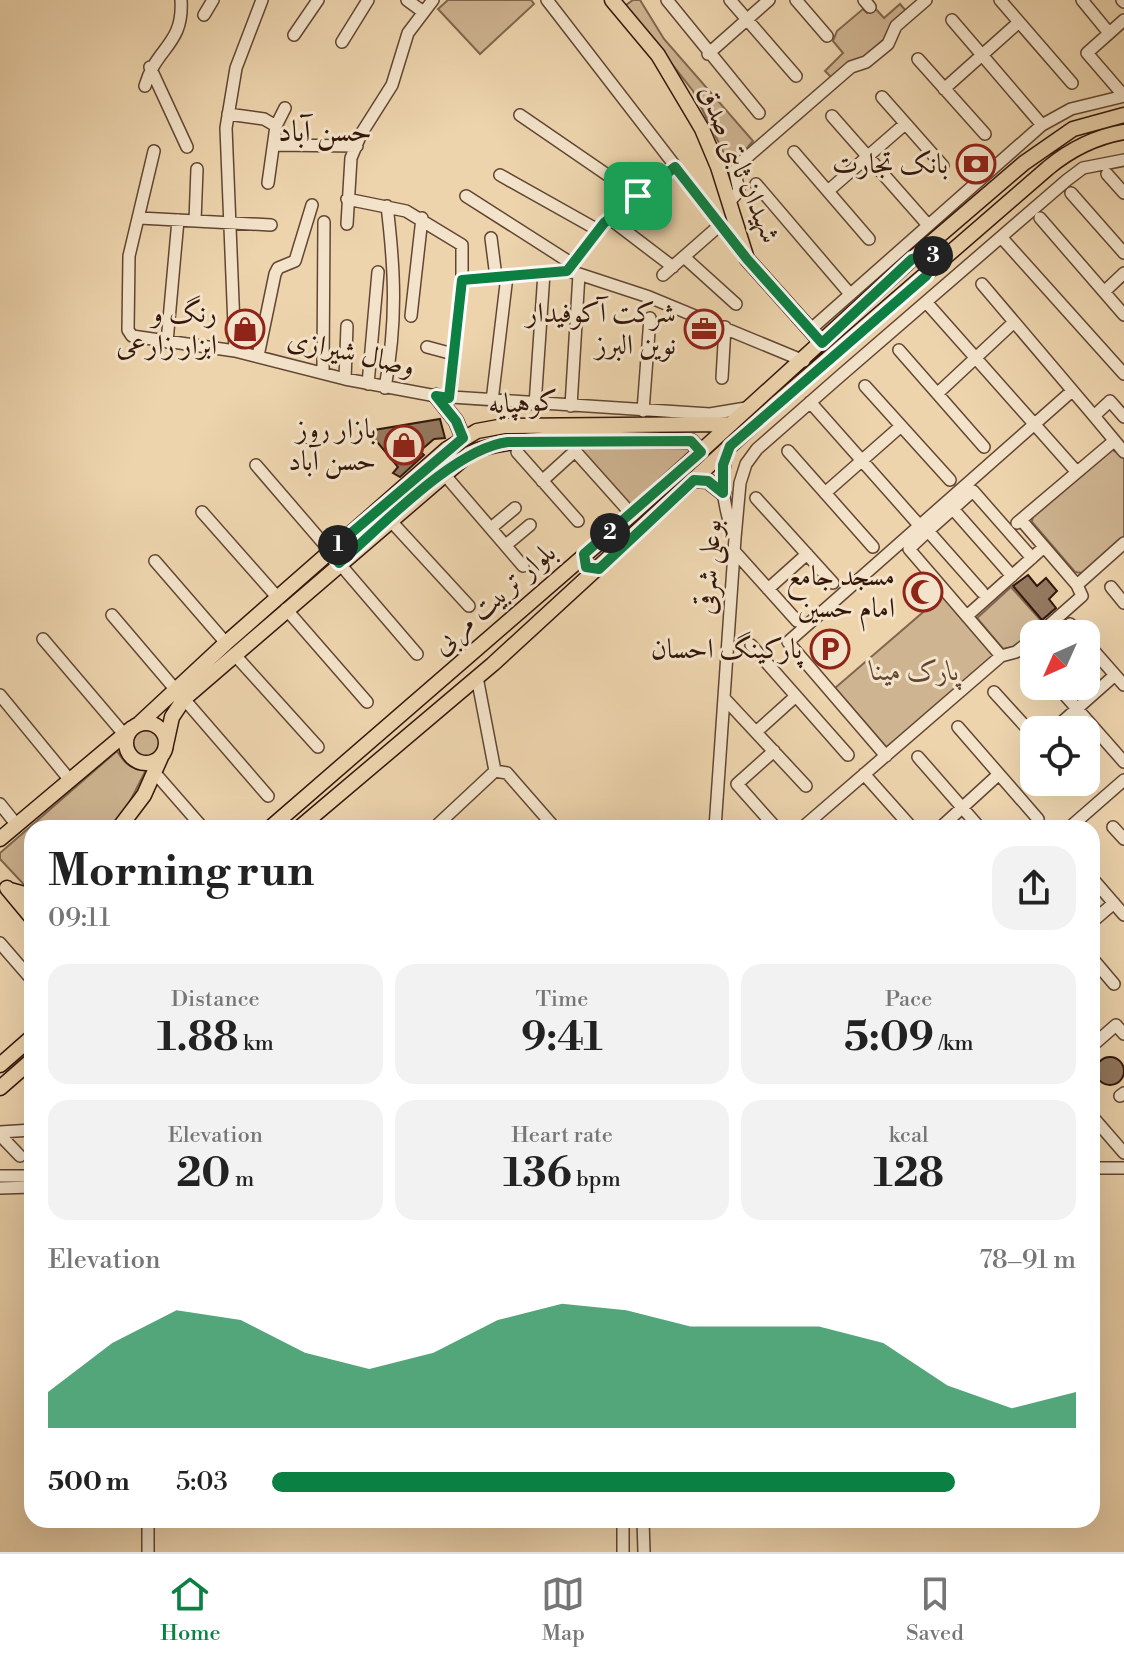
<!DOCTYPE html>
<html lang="en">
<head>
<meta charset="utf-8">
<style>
  body { margin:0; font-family:"Libre Bodoni",Amiri,serif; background:#f2f2f2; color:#222; height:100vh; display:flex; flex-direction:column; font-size:30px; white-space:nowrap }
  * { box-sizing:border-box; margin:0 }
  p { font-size:26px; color:#767676 }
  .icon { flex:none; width:44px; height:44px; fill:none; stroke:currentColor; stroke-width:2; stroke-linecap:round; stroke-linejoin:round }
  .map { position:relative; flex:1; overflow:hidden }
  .drawer { position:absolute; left:24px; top:820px; width:1076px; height:708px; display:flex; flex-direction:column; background:#fff; border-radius:24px; box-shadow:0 8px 32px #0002 }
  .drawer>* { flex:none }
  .needle { width:52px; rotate:225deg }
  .buttons { position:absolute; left:1020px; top:620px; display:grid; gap:16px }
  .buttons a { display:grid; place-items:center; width:80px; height:80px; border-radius:16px; background:#fff; box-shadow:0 8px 32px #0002; font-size:40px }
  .pin { position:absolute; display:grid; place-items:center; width:68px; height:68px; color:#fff; margin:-34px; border-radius:16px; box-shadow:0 4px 12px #0006 }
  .km { position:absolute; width:40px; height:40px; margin:-20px; border-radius:50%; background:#222; color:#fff; font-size:22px; line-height:40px; text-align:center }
  .round { display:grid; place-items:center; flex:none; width:84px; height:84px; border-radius:24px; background:#f2f2f2 }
  .headline { display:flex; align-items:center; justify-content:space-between; height:136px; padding:0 24px }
  h1 { font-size:44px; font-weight:700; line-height:60px }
  .stats { display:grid; grid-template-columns:repeat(3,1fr); gap:12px; height:136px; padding:8px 24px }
  .stats div { display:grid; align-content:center; border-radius:20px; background:#f2f2f2; text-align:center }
  .stats b { font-size:40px; font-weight:700 }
  .stats small { font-size:22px; font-weight:400 }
  .stats p { font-size:22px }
  .chart { height:224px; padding:16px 24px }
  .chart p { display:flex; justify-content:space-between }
  .chart svg { width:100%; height:144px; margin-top:8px; fill:#0b8043; opacity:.7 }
  ul { padding:0 24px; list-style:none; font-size:26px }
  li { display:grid; grid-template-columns:128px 96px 1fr; align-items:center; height:60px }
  li i { height:20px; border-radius:10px; background:#0b8043 }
  .dock { display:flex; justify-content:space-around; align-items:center; height:112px; border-top:2px solid #e0e0e0; background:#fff; font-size:22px; color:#767676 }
  .dock a { display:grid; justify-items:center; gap:4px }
  .dock .selected { color:#0b8043 }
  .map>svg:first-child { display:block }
  .green { fill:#ceb491; stroke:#81664e; stroke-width:2 }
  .building { fill:#94795f; stroke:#34170a; stroke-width:2 }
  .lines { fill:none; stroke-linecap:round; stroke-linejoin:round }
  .minor-casing { stroke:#624633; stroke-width:14 }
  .major-casing { stroke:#34170a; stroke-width:17 }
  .minor { stroke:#f3e3ca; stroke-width:11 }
  .major { stroke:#edd4ad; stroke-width:14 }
  .route-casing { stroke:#fff; stroke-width:16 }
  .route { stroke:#0b8043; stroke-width:10 }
  .labels { text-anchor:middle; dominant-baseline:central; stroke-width:6; stroke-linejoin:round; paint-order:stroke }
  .street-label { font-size:28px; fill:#34170a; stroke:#f3e3ca }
  .poi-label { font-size:28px; fill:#34170a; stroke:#f3e3ca; text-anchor:end }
  .park-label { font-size:28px; font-style:italic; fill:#624632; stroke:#f3e3ca }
  .neighbourhood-label { font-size:30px; fill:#34170a; stroke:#f3e3ca }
</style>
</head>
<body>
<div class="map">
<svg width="1124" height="1552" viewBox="0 0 1124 1552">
  <rect width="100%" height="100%" fill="#edd4ad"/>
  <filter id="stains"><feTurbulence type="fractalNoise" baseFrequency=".0025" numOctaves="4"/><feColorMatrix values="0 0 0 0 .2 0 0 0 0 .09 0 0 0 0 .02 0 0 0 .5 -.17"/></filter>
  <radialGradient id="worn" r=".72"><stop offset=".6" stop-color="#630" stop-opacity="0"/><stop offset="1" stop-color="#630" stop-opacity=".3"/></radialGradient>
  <path class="green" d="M448,0h83l3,4 -54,50 -42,-45z
    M633,0h7l24,39 89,102 -22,26 -38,-76 -67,-86z
    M900,4l7,8c-22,29 -43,48 -75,66l-7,-7 18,-18 -10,-12 4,-10 26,-22 4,4 7,-6 10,11z
    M577,447l117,2 -62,58z
    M1111,449l13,8v80l-42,36 -7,-1 -43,-50 1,-9 38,-35 11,-3z
    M1011,587l33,37 -27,22 -14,3 -26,-31z
    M943,595l52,60 -108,93 -52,-60z
    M130 743a15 15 0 1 1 30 0a15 15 0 1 1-30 0Z
    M117,751c8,13 14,19 30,17l-23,45 -17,15h-75v60l-4,1 -28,-30v-6z"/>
  <path class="building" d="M440,419l5,19 -11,1 -14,12 4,4 -24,22 -7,-4 5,-6 -30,-36z
    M1028,575l9,11 9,-8 11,13 -8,8 7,9 -14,12 -29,-34z
    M1096 1071a14 14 0 1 1 28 0a14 14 0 1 1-28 0Z"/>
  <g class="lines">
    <defs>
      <path id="minor" d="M407,0l15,11
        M547,0l197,255
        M667,0l92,113
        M730,0l66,76
        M796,0l31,36
        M864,0l6,7
        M1000,0l72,83
        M1082,0l27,33
        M1122,0l2,2
        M204,15l9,-15
        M952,20l90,105
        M294,35l24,-35
        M342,42l26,-42
        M708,54l61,-54
        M918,59l67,75
        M150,67l37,80
        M145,86c11,-39 39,-41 36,-86
        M944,89l75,-67
        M882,97l61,69
        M228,114l36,5 12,7
        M520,115l118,81
        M832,116l96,109
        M274,145l83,1
        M154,151l-25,105 -1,74 4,6 103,15 110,28 91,17 274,18 36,-6
        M794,152l75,87
        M1107,174l17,19
        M500,175l98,55
        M268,183l8,-57 9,-18
        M756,184l94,110
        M828,191l77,-67
        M1071,193l53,60
        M466,196l105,67
        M347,199l59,12 56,34v35l-13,118
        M730,201l9,-10 -4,-19 3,-7 113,-98 15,-5 22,-18 8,-18 30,-26
        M140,218l131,7
        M1040,218l84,97
        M610,219l63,48
        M195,221l2,-52
        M347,224l4,-66 10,-24 31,-49 16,-52 25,-33
        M1001,237l123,137
        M491,238l5,39
        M684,257l52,47
        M567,271l37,-48 71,-56
        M663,275l57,-50
        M462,280l105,-9 12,3 70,23 155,64
        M982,284l112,132
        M1104,292l20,-19
        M926,302l149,168
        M411,316l11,-98
        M810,330l232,-205 29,-16 53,-13 -37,-43 37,-33
        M167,342l11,-122
        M427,347l26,7
        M899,350l85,97
        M235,351l-9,-223 10,-60 26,-68
        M258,356l17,-82 3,-6 17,-7 17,-56
        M323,373l1,-151
        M722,378l3,-51
        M345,379l2,-53
        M368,384l10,-112
        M865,386l85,94
        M385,388c12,-66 10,-116 2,-182
        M938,393l75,-70
        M492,401l15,-125
        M810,402l109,123 9,6 45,-40 59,67
        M535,405l9,-132
        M571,406l8,-132
        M643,411l7,-93
        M1124,417l-14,-16 -16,15 30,36
        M571,441l4,10 50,56
        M730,446c-12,31 -7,57 3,88
        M788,451l85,96
        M517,452l61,69
        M256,465l74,86
        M444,474l79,92
        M542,481l33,-30
        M825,493l76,-67
        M756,498l77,85
        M953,509l59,67
        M202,512l76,86
        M389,519l80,87
        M1021,520l56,65 5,11 -43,38
        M1017,523l97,-82
        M491,528l24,-20
        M506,545l24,-20
        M735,552l62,69
        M155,561l71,82
        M339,563l78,91
        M1077,585l47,-42
        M1111,587l13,16
        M768,589l39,-35
        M982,592l-54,-61 -19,18 92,107
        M286,609l81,93
        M112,615l63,74
        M968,615l76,-68
        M1070,624l9,10
        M43,639l80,94
        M1086,642l38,43
        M751,645l97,110
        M234,654l84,93
        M1031,656l3,4
        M1057,686l67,76
        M994,692l40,44
        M0,695l69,84
        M724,698l82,88
        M184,699l84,97
        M958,727l80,92
        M1053,730l62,-55
        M756,732l40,-36
        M774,751l-37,33 39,44
        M886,756l-98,-114 284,-251
        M918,757l62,71
        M495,771l12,2 48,55
        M155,773l48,55
        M864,774l48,54
        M1075,782l5,6
        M0,804l16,20
        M1113,827l11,12
        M434,828l61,-57 -18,-94
        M715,828l20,-290 5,-55 6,-19 11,-15 82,-72 228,-197 16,-12 41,-8
        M802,828l199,-172 15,-4 18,-14
        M940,828l59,-54
        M1069,828l55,-48
        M1092,878l32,37
        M1092,922l22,-19
        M0,943l32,37
        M1092,958l22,26
        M1092,1046l24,-21 8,9
        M1120,1096l4,-3
        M1092,1116l32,37
        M0,1132l32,-2
        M0,1135l20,21
        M1092,1168h32
        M0,1176h32
        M0,1188l32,-1
        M148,1520v32
        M623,1520v32
        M643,1520l1,32"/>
      <path id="major" d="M612,0l46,55 44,74 16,38 29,92 75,84
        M436,396l20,25 7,17
        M694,480l14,1 15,12
        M126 743a20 20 0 1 1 40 0a20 20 0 1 1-40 0Z
        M140,723l86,-80 221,-194 30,-18 27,-5 227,-2
        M165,749l7,-32 12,-18 285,-245c43,-23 169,-14 222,-13l10,11
        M119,828l25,-33 17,-38
        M270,828l361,-313 281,-256 112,-96 49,-34 51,-14
        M299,828l194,-164 285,-262 270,-234c23,-19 47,-31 76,-36
        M0,839l132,-111
        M7,888l25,30
        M10,890l22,6
        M0,1065l32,-28
        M0,1088l32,-28"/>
    </defs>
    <use href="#minor" class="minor-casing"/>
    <use href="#major" class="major-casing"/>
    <use href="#minor" class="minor"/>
    <use href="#major" class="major"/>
  </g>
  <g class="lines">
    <defs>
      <path id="route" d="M675,167l72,92 75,84 90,-84 16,-5 6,2 1,7 -9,13 -196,170 -7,19v28l-15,-12 -14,-1 -95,89 -13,-2 -2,-13 117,-102 -10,-11 -183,1c-53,6 -127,85 -169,121l-9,-12 133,-113 -7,-17 -20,-25 13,2 13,-118 105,-9 37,-48z"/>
    </defs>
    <use href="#route" class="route-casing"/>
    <use href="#route" class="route"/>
  </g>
  <defs>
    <symbol id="bank-ring" viewBox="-11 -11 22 22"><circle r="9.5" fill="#f3e3ca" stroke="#8f2418" stroke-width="1.5"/><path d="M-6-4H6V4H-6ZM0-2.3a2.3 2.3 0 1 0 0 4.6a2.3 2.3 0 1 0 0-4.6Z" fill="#8f2418"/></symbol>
    <symbol id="shop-ring" viewBox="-11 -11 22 22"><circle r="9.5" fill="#f3e3ca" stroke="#8f2418" stroke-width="1.5"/><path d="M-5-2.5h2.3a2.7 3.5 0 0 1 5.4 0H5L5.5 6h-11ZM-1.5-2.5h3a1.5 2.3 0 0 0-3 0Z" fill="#8f2418"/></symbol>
    <symbol id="office-ring" viewBox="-11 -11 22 22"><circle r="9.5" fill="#f3e3ca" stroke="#8f2418" stroke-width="1.5"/><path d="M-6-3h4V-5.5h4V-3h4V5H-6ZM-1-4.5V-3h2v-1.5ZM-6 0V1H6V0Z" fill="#8f2418"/></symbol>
    <symbol id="mosque-ring" viewBox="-11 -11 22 22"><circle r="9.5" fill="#f3e3ca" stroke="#8f2418" stroke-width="1.5"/><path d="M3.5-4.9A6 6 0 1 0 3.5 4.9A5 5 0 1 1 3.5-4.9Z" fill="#8f2418"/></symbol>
    <symbol id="parking-ring" viewBox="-11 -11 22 22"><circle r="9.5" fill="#f3e3ca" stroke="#8f2418" stroke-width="1.5"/><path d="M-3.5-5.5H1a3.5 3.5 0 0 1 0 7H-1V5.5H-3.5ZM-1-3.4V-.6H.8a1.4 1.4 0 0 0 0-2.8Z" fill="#8f2418"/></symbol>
  </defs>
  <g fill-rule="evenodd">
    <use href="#bank-ring" x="954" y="142" width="44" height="44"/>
    <use href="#shop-ring" x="223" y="307" width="44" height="44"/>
    <use href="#office-ring" x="682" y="307" width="44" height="44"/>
    <use href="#shop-ring" x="382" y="423" width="44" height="44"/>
    <use href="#mosque-ring" x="901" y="570" width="44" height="44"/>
    <use href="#parking-ring" x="808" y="627" width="44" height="44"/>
  </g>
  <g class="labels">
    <g class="street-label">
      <text transform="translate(739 164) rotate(67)">شهیدان ثابتی صدق</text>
      <text transform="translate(351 353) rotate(13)">وصال شیرازی</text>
      <text transform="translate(523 403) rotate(-3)">کوهپایه</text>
      <text transform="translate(709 567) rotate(-86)">بوعلی شرقی</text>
      <text transform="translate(494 599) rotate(-41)">بلوار تربیت مربی</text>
    </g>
    <g class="poi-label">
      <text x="948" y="164">بانک تجارت</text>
      <text x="217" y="313">رنگ و<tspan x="217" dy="32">ابزار زارعی</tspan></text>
      <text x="676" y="313">شرکت آکوفیدار<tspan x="676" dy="32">نوین البرز</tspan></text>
      <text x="376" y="429">بازار روز<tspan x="376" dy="32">حسن آباد</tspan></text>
      <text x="895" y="576">مسجد جامع<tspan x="895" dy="32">امام حسین</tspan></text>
      <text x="802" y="649">پارکینگ احسان</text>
    </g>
    <g class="park-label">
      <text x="915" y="671">پارک مینا</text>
    </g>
    <g class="neighbourhood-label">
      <text x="325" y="132">حسن آباد</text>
    </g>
  </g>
  <rect width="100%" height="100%" filter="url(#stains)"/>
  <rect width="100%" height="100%" fill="url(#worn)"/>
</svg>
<div class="buttons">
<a><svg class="needle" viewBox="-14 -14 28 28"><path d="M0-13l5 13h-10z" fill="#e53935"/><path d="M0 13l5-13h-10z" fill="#767676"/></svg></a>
<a><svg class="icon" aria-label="locate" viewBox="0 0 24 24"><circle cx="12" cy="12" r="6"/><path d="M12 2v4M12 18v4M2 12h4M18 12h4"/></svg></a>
</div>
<div class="pin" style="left:638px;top:196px;background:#1e9e55"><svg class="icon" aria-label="arrive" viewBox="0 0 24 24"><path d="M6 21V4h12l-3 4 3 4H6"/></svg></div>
<b class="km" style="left:338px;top:545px">1</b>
<b class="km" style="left:610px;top:533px">2</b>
<b class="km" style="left:933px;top:256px">3</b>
<section class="drawer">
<div class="headline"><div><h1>Morning run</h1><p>09:11</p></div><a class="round"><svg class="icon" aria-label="share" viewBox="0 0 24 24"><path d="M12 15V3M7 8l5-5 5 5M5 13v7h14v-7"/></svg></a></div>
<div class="stats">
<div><p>Distance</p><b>1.88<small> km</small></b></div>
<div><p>Time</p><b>9:41</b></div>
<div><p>Pace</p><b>5:09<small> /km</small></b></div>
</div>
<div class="stats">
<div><p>Elevation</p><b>20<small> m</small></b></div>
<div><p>Heart rate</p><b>136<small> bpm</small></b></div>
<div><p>kcal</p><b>128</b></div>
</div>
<div class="chart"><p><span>Elevation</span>78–91 m</p>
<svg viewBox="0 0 160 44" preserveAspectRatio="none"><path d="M0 44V33L10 18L20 8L30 11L40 21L50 26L60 21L70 11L80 6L90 8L100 13L110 13L120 13L130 18L140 31L150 38L160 33V44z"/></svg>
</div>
<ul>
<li><b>500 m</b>5:03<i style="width:85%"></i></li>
</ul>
</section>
</div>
<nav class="dock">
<a class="selected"><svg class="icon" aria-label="home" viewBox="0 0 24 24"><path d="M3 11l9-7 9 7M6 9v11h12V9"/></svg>Home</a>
<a><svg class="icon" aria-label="map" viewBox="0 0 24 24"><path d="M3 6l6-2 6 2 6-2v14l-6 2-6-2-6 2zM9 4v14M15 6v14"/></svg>Map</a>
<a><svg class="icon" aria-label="saved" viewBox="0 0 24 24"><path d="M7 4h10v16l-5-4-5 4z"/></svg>Saved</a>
</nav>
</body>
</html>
